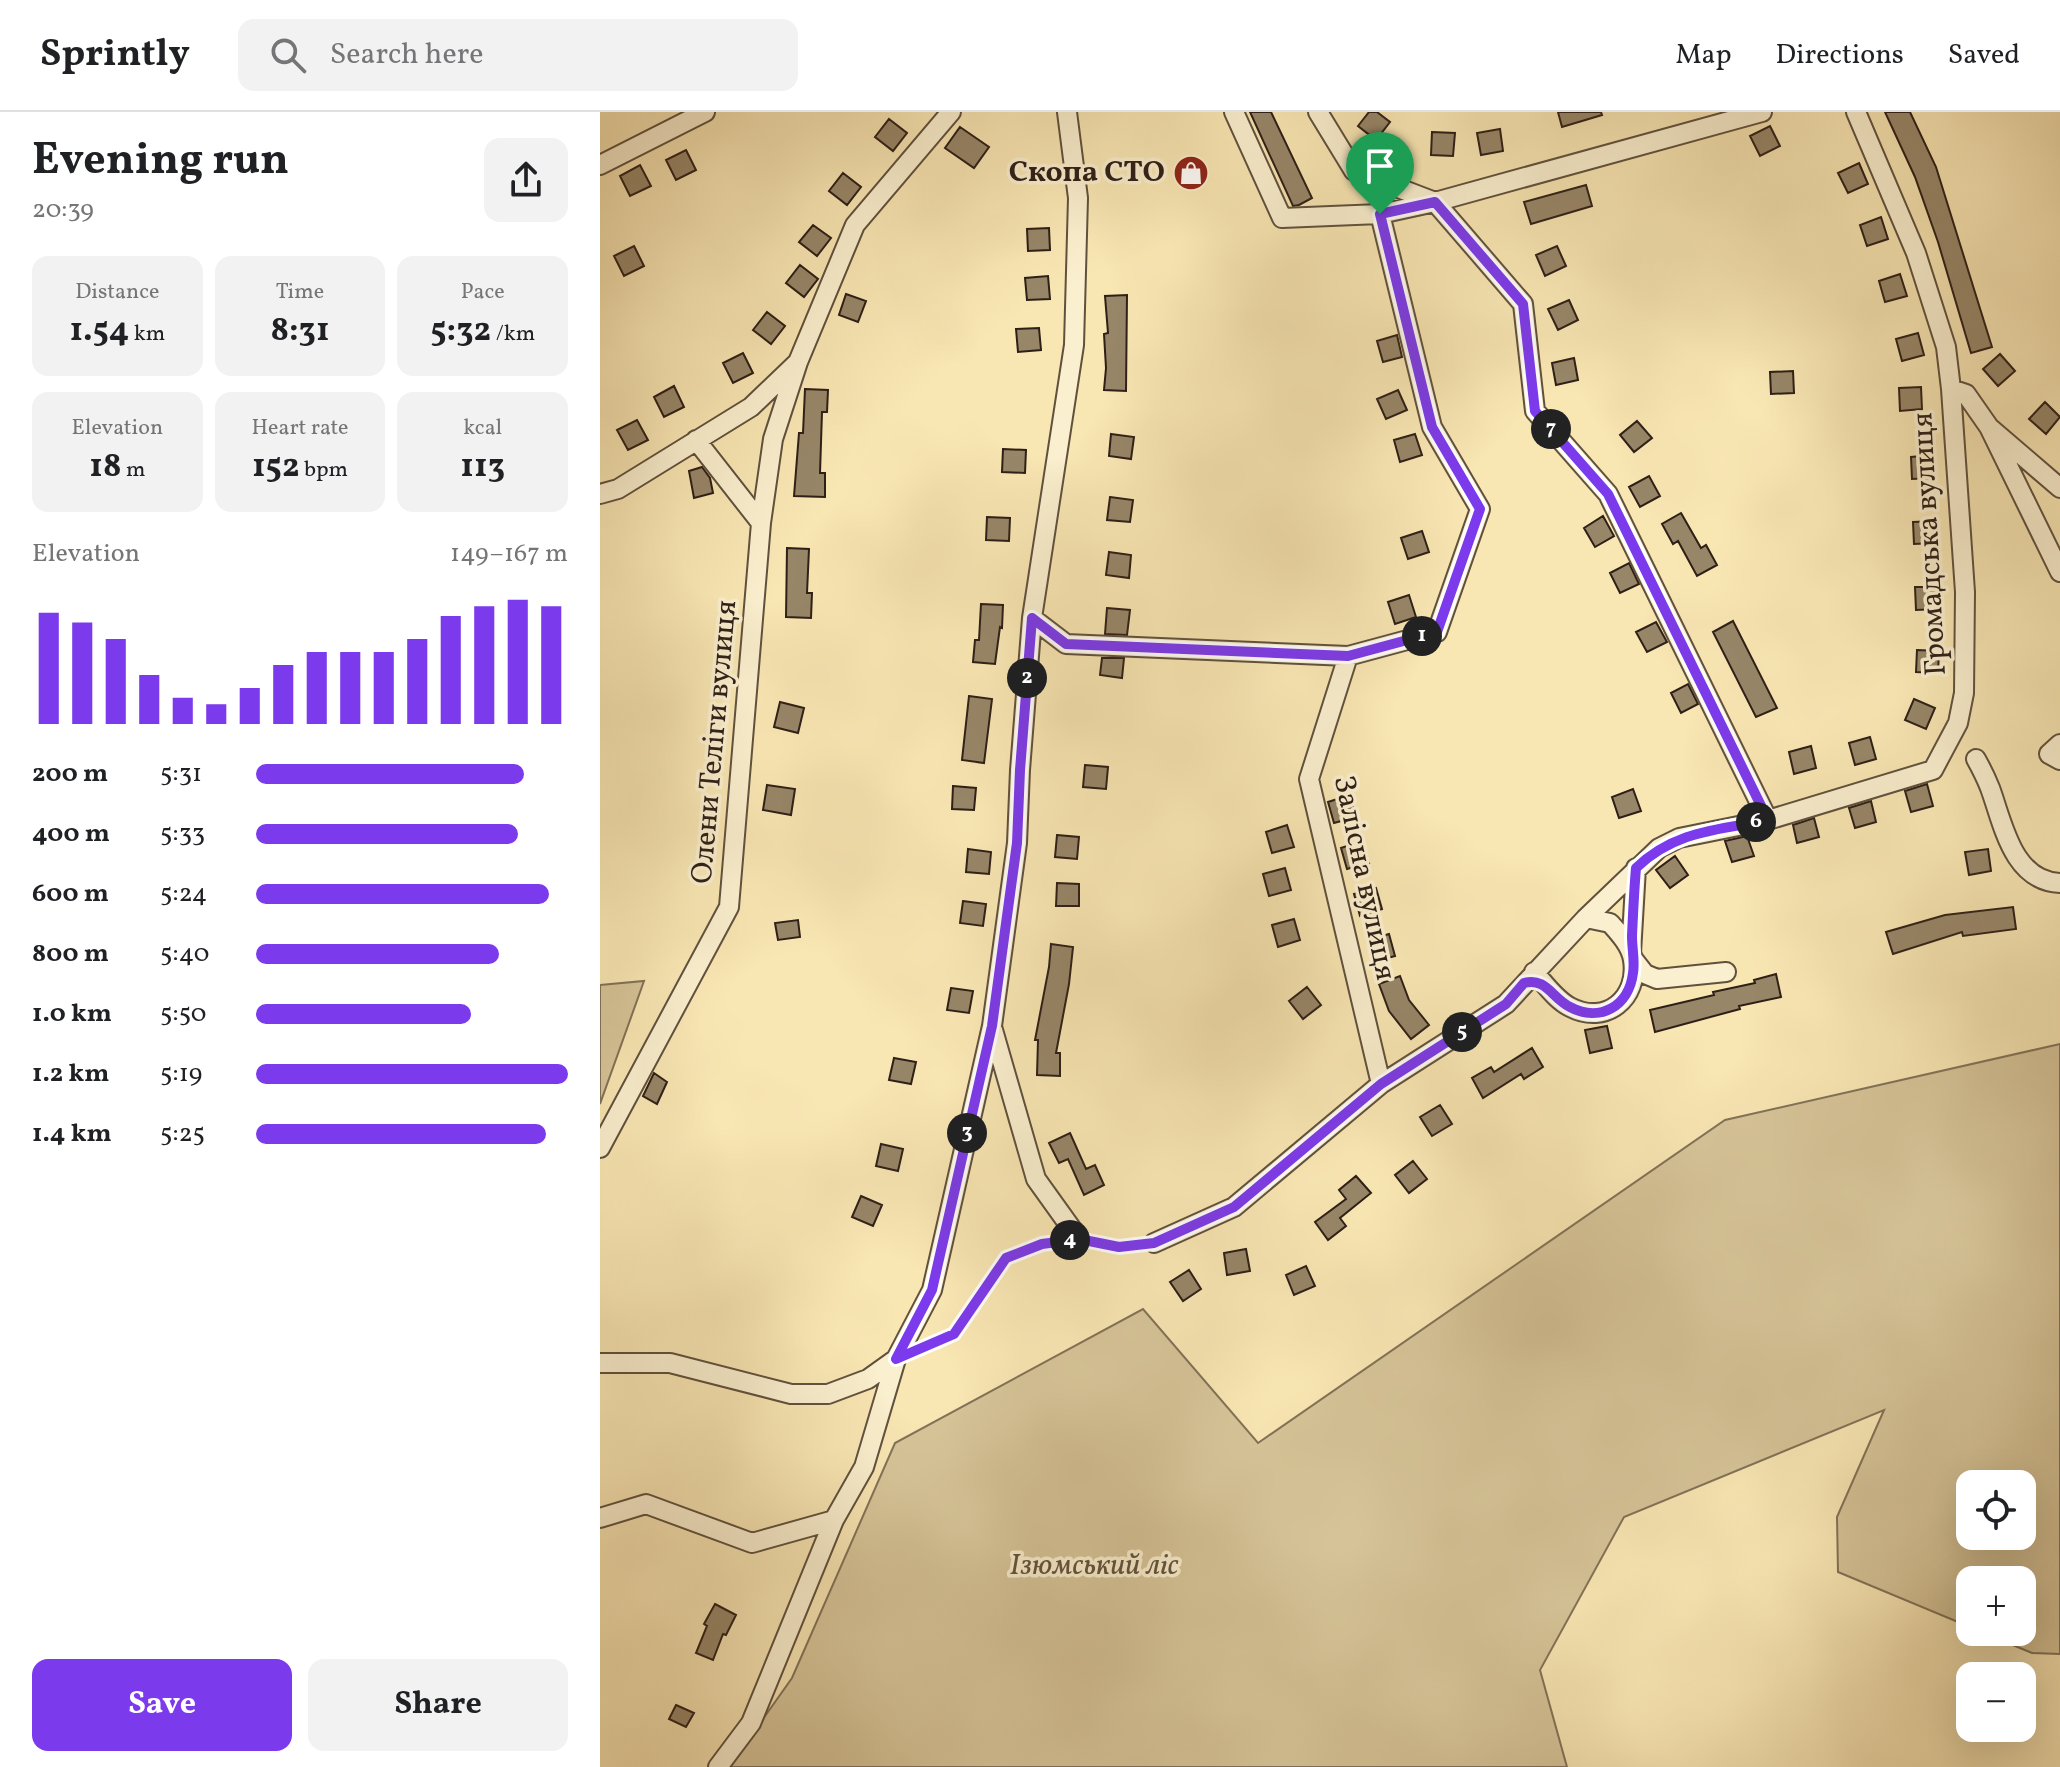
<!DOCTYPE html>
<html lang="en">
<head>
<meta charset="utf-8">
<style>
  body { margin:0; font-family:Vollkorn,serif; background:#f2f2f2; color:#202124; height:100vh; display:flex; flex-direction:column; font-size:30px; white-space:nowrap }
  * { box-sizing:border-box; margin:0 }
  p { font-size:26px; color:#757577 }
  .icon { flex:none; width:44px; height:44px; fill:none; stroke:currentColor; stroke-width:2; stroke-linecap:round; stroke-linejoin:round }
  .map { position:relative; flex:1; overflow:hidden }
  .side { display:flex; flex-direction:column; background:#fff; width:600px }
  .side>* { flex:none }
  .tools { position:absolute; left:1356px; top:1358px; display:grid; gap:16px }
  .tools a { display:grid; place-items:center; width:80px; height:80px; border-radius:16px; background:#fff; box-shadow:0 8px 32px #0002; font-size:40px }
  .pin { position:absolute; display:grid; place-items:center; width:68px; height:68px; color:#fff; margin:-82px -34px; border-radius:50% 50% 50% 0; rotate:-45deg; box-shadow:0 0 8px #0007 }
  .pin .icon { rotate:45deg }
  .km { position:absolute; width:40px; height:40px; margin:-20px; border-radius:50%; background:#222; color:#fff; font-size:22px; line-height:40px; text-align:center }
  .round { display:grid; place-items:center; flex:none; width:84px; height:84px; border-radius:16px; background:#f2f2f2 }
  .headline { display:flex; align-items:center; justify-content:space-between; height:136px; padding:0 32px }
  h1 { font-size:44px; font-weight:700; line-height:60px }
  .metrics { display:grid; grid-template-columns:repeat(3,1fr); gap:12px; height:136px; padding:8px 32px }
  .metrics div { display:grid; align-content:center; border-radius:16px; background:#f2f2f2; text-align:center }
  .metrics b { font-size:34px; font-weight:700 }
  .metrics small { font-size:22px; font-weight:400 }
  .metrics p { font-size:22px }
  .chart { height:224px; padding:16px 32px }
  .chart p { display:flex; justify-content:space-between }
  .chart svg { width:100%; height:144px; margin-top:8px; stroke:#7c3aed; stroke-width:6 }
  .cta { display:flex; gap:16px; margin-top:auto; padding:16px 32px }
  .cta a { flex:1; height:92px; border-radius:16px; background:#7c3aed; color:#fff; font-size:32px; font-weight:700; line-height:92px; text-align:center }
  .cta a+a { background:#f2f2f2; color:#202124 }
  ul { padding:0 32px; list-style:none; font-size:26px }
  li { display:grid; grid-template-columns:128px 96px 1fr; align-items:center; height:60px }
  li i { height:20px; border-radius:10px; background:#7c3aed }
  header { display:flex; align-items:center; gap:48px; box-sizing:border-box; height:112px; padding:0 40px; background:#fff; border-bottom:2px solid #e0e0e0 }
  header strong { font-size:38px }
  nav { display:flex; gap:44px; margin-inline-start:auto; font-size:28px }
  .search { width:560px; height:72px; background:#f2f2f2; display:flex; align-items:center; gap:20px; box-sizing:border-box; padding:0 28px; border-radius:16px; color:#757577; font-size:30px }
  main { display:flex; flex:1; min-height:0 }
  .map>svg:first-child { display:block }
  .green { fill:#d6c498; stroke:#827258; stroke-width:2; fill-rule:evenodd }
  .building { fill:#978668; stroke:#2e1f17; stroke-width:2 }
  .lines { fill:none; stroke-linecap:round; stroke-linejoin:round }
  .minor-casing { stroke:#60513e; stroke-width:22 }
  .path { stroke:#2e1f17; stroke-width:3; stroke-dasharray:2 4; stroke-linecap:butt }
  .minor { stroke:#faefce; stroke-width:18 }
  .route-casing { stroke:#fff; stroke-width:16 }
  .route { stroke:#7c3aed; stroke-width:10 }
  .labels { text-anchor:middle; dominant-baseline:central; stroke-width:7; stroke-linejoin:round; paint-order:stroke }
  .poi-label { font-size:30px; font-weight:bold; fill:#2e1f17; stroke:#faefce; text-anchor:end }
  .street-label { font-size:30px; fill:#2e1f17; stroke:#faefce }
  .park-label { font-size:30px; font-style:italic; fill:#60513e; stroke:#faefce }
</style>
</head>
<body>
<header>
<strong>Sprintly</strong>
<div class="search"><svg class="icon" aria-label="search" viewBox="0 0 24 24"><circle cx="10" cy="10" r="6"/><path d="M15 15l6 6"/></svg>Search here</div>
<nav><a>Map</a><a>Directions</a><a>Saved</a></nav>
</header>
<main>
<section class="side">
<div class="headline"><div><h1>Evening run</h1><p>20:39</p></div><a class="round"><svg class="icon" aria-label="share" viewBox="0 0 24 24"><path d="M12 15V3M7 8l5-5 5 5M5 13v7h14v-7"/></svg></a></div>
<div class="metrics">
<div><p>Distance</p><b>1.54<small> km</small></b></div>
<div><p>Time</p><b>8:31</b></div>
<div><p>Pace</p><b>5:32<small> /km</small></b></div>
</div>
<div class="metrics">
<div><p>Elevation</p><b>18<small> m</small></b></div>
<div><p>Heart rate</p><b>152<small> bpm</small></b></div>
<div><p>kcal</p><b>113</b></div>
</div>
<div class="chart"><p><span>Elevation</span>149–167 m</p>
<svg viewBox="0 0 160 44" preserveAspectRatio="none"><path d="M5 44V10M15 44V13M25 44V18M35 44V29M45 44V36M55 44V38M65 44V33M75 44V26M85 44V22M95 44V22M105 44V22M115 44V18M125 44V11M135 44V8M145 44V6M155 44V8"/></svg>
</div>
<ul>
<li><b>200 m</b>5:31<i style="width:86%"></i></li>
<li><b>400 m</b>5:33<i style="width:84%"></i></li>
<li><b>600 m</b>5:24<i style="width:94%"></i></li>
<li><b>800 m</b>5:40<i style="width:78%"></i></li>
<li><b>1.0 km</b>5:50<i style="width:69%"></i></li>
<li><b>1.2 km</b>5:19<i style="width:100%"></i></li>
<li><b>1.4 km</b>5:25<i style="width:93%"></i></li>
</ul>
<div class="cta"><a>Save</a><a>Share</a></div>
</section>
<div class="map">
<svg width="1460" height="1655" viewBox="0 0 1460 1655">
  <rect width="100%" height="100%" fill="#f8e6b3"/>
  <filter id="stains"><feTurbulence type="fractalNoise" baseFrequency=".0025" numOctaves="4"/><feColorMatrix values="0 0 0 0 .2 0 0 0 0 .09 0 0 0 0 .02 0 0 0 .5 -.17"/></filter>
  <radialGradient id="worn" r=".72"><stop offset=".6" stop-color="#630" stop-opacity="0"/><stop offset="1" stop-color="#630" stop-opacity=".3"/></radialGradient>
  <path class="green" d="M44,869l-44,123v-119z
    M1460,932v610l-28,-1 -51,-21h41v-52h-52v47l-132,-55 -1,-55 47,-107 -260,107 -84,153 27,97h-838l63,-89 103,-235 248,-134 115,134 467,-323zM1370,1372h52v52h-52z"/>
  <path class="building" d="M650,0h21l41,86 -13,7 -6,1z
    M769,0h8l13,10 -14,18 -18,-14z
    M958,0h43l1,3 -40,12z
    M1285,0h25l26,55 56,180 -21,6 -33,-111 -23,-65z
    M289,7l18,14 -14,18 -18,-14z
    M1170,14l10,20 -20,10 -10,-20z
    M360,15l29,20 -15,21 -29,-20z
    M900,17l3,22 -22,4 -4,-22z
    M832,20l23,1 -2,23 -22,-1z
    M86,38l10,20 -20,10 -10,-20z
    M1259,51l9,21 -20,9 -10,-20z
    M40,53l11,21 -21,10 -10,-20z
    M243,61l18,14 -14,18 -18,-14z
    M986,73l6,21 -61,18 -7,-22z
    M1281,105l7,22 -21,7 -7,-21z
    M213,113l18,13 -14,18 -18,-14z
    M449,116l1,22 -22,1 -1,-22z
    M34,134l10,20 -20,10 -10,-20z
    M957,134l9,20 -21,10 -9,-21z
    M200,153l18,14 -14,18 -18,-14z
    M1300,162l7,22 -22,6 -6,-21z
    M448,164l2,23 -23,1 -2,-22z
    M246,182l20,7 -8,21 -19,-7z
    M527,183l-1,96 -22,-1 2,-22 -2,-34 4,-1 -3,-37z
    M969,188l9,20 -20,10 -10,-21z
    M167,200l18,14 -14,18 -18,-14z
    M439,216l2,22 -23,2 -2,-23z
    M1318,221l6,22 -22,6 -6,-22z
    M797,223l5,22 -19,5 -6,-21z
    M143,241l10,20 -20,10 -10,-20z
    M1400,242l15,17 -17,15 -15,-17z
    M974,246l4,22 -22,5 -4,-22z
    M1193,259l1,22 -23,1 -1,-22z
    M74,274l10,21 -20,10 -10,-20z
    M1321,275l1,22 -22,2 -1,-23z
    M205,277l23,1 -1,22h-5l-2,61h5v24l-31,-1 5,-63h4z
    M798,278l9,20 -21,9 -9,-20z
    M1445,290l15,15 -14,17 -17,-15z
    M37,308l11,20 -20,10 -11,-20z
    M1037,309l15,17 -18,14 -14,-17z
    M511,322l23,3 -3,22 -22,-3z
    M815,322l7,21 -22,7 -6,-22z
    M403,337l23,1 -1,23 -23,-1z
    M1333,343l1,23 -22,1 -1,-22z
    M102,355l8,11 3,15 -19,5 -5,-27z
    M1049,364l11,20 -20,11 -11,-20z
    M510,385l23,3 -3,22 -23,-2z
    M1081,401l20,35 5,-3 11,20 -20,11 -19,-35 -5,3 -11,-20z
    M1003,404l11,20 -19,11 -11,-19z
    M387,405l23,1 -1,23 -23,-1z
    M1336,409v22l-22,1 -1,-22z
    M822,419l7,21 -21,7 -7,-21z
    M187,436l22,1 -2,44h5l-1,25 -25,-1z
    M509,440l22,3 -2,23 -23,-3z
    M1029,451l10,21 -19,9 -10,-20z
    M1315,475h23v22l-22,1z
    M809,483l7,22 -21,7 -7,-22z
    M381,492l22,1 -1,23 -2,-1 -5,37 -22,-2 2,-22h4z
    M507,496l23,2 -3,25 -22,-1z
    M1133,509l44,87 -21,9 -43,-85z
    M1056,510l11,20 -20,10 -11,-20z
    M1317,538l22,1 -1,22 -22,-1z
    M502,546h22l-2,20 -22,-3z
    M1088,572l10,20 -17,9 -10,-20z
    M369,584l23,3 -8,64 -22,-3z
    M1314,587l21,9 -9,21 -21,-9z
    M180,590l24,6 -6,25 -24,-6z
    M1270,625l6,22 -21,6 -6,-22z
    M1211,634l5,22 -22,6 -5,-22z
    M485,653l23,2 -2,22 -23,-2z
    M1327,672l6,22 -22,6 -6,-21z
    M167,673l28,4 -4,26 -28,-5z
    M353,674l23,2 -2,22 -22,-1z
    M1033,677l8,22 -22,7 -7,-21z
    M750,683l6,22 -22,6 -6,-21z
    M1271,689l5,21 -21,6 -6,-20z
    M1214,706l5,19 -22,6 -4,-18z
    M687,713l7,22 -22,6 -6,-21z
    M457,723l22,2 -2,22 -22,-2z
    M1147,724l7,20 -22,6 -7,-21z
    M763,729l6,22 -22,6 -6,-21z
    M368,737l23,3 -2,22 -23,-2z
    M1388,737l3,22 -22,4 -4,-23z
    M1075,744l13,19 -18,13 -14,-18z
    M685,756l6,22 -22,6 -6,-22z
    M457,771l22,1v22h-23z
    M776,776l6,21 -22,7 -6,-22z
    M363,789l23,3 -3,22 -23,-3z
    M1413,795l3,22 -53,7 -1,-4 -69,22 -7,-22 59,-17z
    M694,807l6,21 -22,7 -6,-22z
    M198,808l2,17 -22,3 -3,-17z
    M789,822l6,22 -22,6 -6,-22z
    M451,832l22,3 -4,37 -13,69h4v23l-23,-1 1,-35h-3l14,-73z
    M1176,862l5,23 -42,9 1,3 -85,23 -5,-22 64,-15 -1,-3 42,-9 -1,-3z
    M800,864l9,24 20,25 -18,14 -22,-28 -10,-27z
    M707,875l14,18 -18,14 -14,-18z
    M351,876l22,3 -4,22 -22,-3z
    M1007,914l5,22 -22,5 -5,-23z
    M932,936l11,19 -19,12 -3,-5 -38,24 -11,-20 19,-11 3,5z
    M294,946l22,4 -5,22 -22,-4z
    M54,961l13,9 -10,22 -14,-8z
    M840,993l12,19 -20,12 -12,-19z
    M470,1021l16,36 9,-4 9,20 -20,10 -16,-36 -9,4 -10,-20z
    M281,1032l22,5 -5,22 -22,-5z
    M813,1049l14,18 -18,14 -14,-18z
    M756,1064l15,17 -31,25 6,8 -18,14 -13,-18 31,-23 -7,-9z
    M261,1084l21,9 -9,21 -21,-9z
    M646,1137l4,22 -23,4 -3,-22z
    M706,1154l9,20 -21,9 -8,-20z
    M589,1158l12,19 -18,12 -13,-19z
    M115,1492l21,11 -10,20 -3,-1 -10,26 -17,-7 11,-27 -3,-2z
    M76,1593l18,8 -8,14 -17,-8z"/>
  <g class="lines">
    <defs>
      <path id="minor" d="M634,0l48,106 98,-4
        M718,0l36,59 81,31 88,102 12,107 73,83 160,326
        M0,53l105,-53
        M1351,277l15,5 23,33 71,61
        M1389,315l71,145
        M96,328l65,83
        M0,382l18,-5 133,-82 47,-45 57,-137 96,-113
        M432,506l34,26 282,12 89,-24 43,-123 -48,-82 -52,-213 55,-12 327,-90
        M748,544l-39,123 72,305
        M1460,632l-11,10 11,6
        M1376,647c5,9 10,19 14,29 13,35 22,93 70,95
        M1031,841l5,-85
        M1034,848l11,14 12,5 69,-7
        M934,860c11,12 22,28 36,35 36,19 69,-9 63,-47 -2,-14 -14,-27 -23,-37l-24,-5
        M393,918l43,149 43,60
        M0,1036l129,-241 32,-384 12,-84 25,-77
        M554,1131l80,-36 147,-123 125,-80 80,-86 73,-70 20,-10 89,-18 165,-50 25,-47 6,-30 1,-101 -14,-203 -5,-42 -30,-94 -60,-141
        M0,1251h70l121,31h37l40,-15 28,-20
        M0,1406l46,-14 106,39 82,-23
        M118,1655l33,-44 83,-203 30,-53 32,-108 36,-69 60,-264 25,-183 3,-73 12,-152 42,-273 4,-147 -11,-86"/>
    </defs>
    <use href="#minor" class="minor-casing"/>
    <path class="path" d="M494,1132l25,3 19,-2
      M320,1236l34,-14 52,-76 36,-14 17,-2"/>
    <use href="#minor" class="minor"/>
  </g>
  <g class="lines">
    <defs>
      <path id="route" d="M835,90l88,102 12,107 73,83 160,326c-51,10 -94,11 -132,48 -2,23 -3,46 -4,68 0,13 3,25 1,37 -4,33 -33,50 -63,34 -18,-9 -24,-30 -46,-24l-18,21 -125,80 -147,123 -80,36 -35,4 -40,-8 -37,5 -36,14 -52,76 -58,25 36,-69 60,-264 25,-183 3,-73 12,-152 34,26 282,12 89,-24 43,-123 -48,-82 -52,-213z"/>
    </defs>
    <use href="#route" class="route-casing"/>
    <use href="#route" class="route"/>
  </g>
  <defs>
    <symbol id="shop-disc" viewBox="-11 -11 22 22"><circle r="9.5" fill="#8f2418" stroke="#faefce"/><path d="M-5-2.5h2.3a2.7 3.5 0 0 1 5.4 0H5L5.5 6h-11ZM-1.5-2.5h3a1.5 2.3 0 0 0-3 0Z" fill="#fff"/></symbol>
  </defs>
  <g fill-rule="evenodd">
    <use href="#shop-disc" x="571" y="41" width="40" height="40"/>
  </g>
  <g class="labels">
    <g class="poi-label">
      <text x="565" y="61">Скопа СТО</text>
    </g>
    <g class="street-label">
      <text transform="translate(1330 432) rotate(-93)">Громадська вулиця</text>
      <text transform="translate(115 630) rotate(-85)">Олени Теліги вулиця</text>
      <text transform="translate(764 766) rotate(78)">Залісна вулиця</text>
    </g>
    <g class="park-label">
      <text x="494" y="1454">Ізюмський ліс</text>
    </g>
  </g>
  <rect width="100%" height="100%" filter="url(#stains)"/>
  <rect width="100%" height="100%" fill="url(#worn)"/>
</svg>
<div class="tools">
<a><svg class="icon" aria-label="locate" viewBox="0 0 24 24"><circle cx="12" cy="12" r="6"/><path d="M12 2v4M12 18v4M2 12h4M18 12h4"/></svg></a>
<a>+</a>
<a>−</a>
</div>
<div class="pin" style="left:780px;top:102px;background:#1e9e55"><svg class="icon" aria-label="arrive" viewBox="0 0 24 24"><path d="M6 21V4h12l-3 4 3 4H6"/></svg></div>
<b class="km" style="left:822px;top:524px">1</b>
<b class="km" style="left:427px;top:566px">2</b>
<b class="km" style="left:367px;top:1021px">3</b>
<b class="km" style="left:470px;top:1128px">4</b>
<b class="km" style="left:862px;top:920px">5</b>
<b class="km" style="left:1156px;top:710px">6</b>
<b class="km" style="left:951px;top:317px">7</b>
</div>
</main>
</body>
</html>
